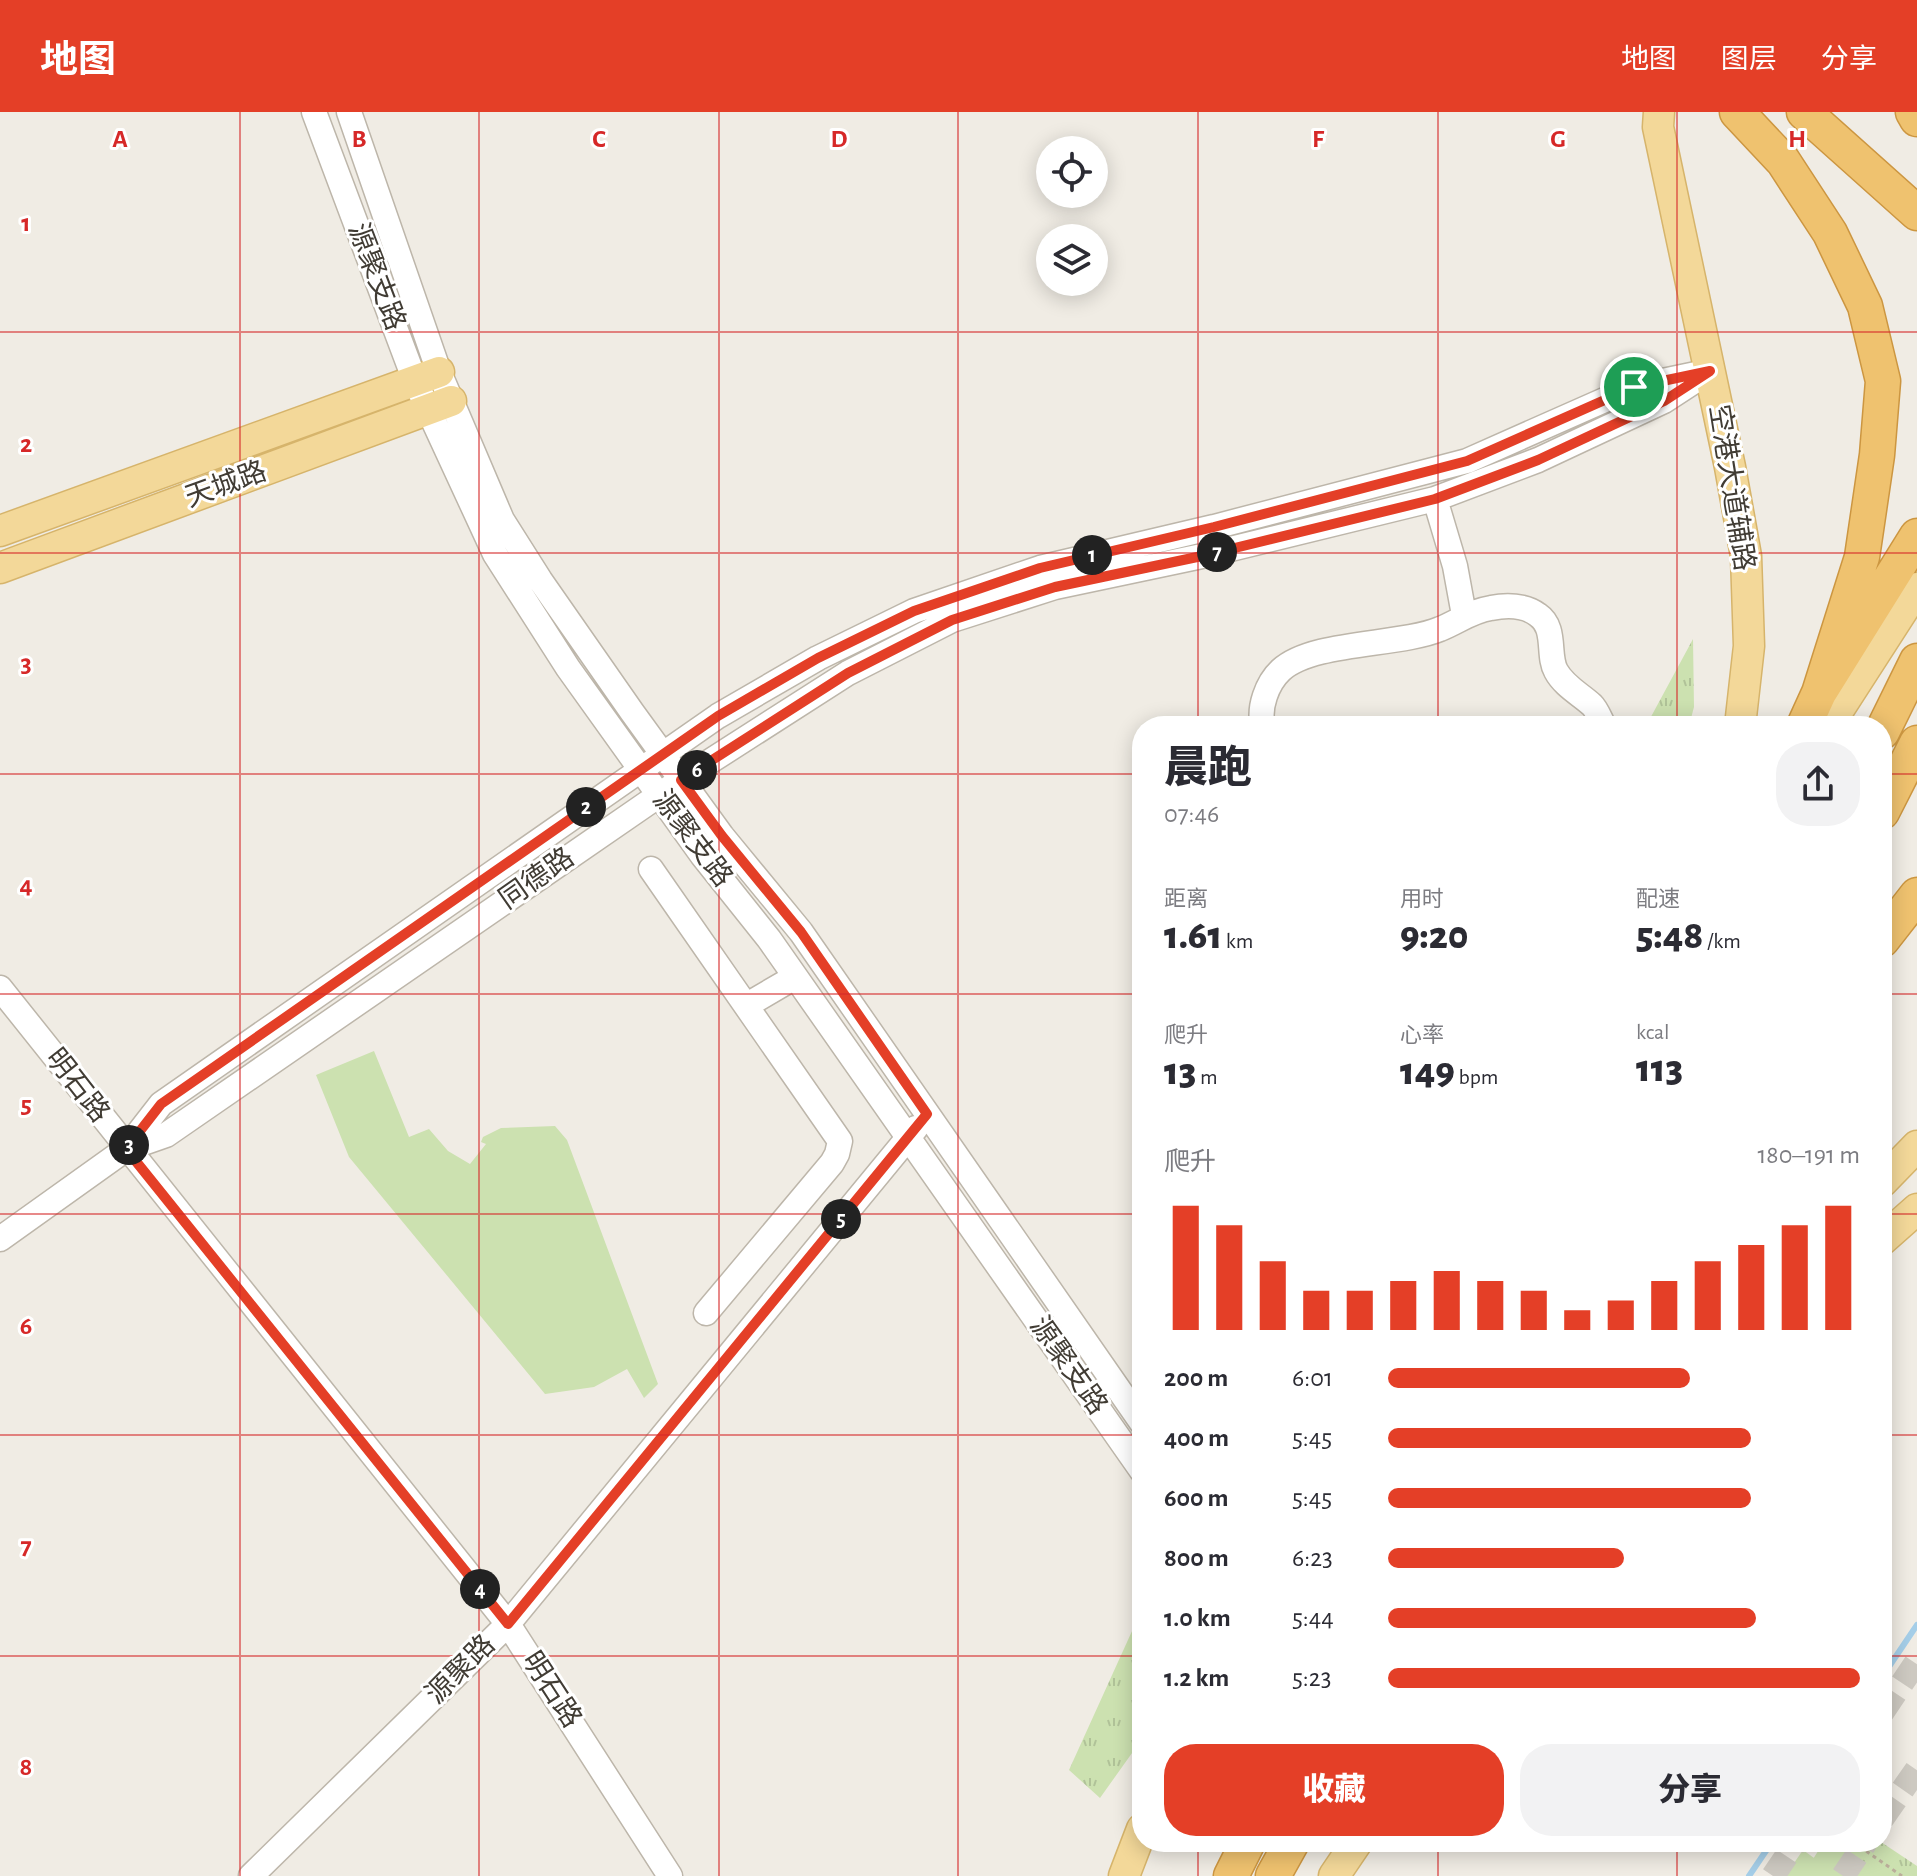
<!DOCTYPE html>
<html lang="zh">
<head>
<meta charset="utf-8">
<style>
  body { margin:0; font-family:"Alegreya Sans","Noto Sans SC",sans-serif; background:#f2f2f3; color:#2b2b33; height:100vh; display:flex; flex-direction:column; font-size:30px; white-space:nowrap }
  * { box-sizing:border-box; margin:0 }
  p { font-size:26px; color:#7c7c81 }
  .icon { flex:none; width:44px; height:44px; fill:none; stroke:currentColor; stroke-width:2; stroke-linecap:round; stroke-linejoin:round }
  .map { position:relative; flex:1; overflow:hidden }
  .sheet { position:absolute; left:1132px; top:604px; width:760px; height:1136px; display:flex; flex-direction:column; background:#fff; border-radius:32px; box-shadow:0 4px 20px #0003 }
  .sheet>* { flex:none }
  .tools { position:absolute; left:1036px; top:24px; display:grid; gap:16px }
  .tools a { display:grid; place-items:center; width:72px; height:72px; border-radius:50%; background:#fff; box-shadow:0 4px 20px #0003; font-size:40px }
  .pin { position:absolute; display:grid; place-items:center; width:68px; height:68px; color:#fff; margin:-34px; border:4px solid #fff; border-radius:50%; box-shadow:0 2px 8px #0007 }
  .km { position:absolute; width:40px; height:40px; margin:-20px; border-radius:50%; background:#222; color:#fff; font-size:22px; line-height:40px; text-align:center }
  .round { display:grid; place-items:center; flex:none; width:84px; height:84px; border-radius:32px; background:#f2f2f3 }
  .summary { display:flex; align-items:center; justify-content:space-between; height:136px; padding:0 32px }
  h1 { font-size:44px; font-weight:800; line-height:60px }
  .metrics { display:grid; grid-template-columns:repeat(3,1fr); gap:12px; height:136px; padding:8px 32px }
  .metrics div { display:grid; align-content:center }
  .metrics b { font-size:40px; font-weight:800 }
  .metrics small { font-size:22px; font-weight:400 }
  .metrics p { font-size:22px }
  .chart { height:224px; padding:16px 32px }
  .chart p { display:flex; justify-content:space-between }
  .chart svg { width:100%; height:144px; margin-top:8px; stroke:#e43f27; stroke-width:6 }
  .cta { display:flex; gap:16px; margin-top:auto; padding:16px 32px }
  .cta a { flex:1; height:92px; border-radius:32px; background:#e43f27; color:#fff; font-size:32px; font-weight:800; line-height:92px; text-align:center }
  .cta a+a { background:#f2f2f3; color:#2b2b33 }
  ul { padding:0 32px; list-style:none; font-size:26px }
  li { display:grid; grid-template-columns:128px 96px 1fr; align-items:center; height:60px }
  li i { height:20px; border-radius:10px; background:#e43f27 }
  header { display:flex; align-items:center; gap:48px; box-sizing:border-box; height:112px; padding:0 40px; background:#e43f27; color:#fff }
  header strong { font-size:38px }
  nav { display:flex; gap:44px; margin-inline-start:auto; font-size:28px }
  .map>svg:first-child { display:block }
  .park { fill:url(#park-tufts) }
  .pitch { fill:#cce1b0 }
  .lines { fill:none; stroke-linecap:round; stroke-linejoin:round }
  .stream { stroke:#a5cee8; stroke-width:6 }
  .minor-tunnel { stroke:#cdc9c1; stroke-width:24; stroke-dasharray:24 12; stroke-linecap:butt }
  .minor-casing { stroke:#bdb6aa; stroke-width:27 }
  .major-casing { stroke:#d6b46b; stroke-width:33 }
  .highway-casing { stroke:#cc9641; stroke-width:37 }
  .minor { stroke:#fff; stroke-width:24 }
  .major { stroke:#f3d899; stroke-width:30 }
  .highway { stroke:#efc26f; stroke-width:34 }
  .path-bridge { stroke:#baae9a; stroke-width:3; stroke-dasharray:4 4; stroke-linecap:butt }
  .route-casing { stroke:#fff; stroke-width:16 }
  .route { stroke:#e43f27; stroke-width:10 }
  .grid { fill:none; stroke:#d62828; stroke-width:2; stroke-opacity:0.55 }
  .labels { text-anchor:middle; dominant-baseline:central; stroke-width:6; stroke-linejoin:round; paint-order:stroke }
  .street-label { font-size:28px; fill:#413c34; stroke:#fff }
  .grid-label { font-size:26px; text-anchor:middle; font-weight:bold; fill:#d62828; stroke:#fff; stroke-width:6; stroke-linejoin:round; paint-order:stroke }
</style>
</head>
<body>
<header>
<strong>地图</strong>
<nav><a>地图</a><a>图层</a><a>分享</a></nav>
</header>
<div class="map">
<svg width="1917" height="1764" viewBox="0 0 1917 1764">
  <defs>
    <pattern id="park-tufts" width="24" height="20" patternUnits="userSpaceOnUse" patternTransform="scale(2)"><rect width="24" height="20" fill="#cce1b0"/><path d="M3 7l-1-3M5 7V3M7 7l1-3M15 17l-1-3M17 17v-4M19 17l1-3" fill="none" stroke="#b0c298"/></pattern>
  </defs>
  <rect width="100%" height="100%" fill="#f0ece4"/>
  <path class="park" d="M1693,527l1,68 -5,19h-43z
    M1142,1497v130l-42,59 -31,-28z
    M1824,1730h57l36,24v10h-115z"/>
  <path class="pitch" d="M374,939l35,86 20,-8 19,22 22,13 16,-20 -5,-2 2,-5 18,-9 54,-2 12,14 91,244 -14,14 -17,-29 -33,18 -49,7 -196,-237 -33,-82z
    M1803,1738l36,26h-54z"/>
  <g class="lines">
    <path class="stream" d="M1882,1565l35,-52
      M1749,1764l23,-34"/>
    <path class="minor-tunnel" d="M1882,1601l35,-52
      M1882,1707l35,-50
      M1773,1764l23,-34
      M1843,1764l23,-34"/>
    <defs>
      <path id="minor" d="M314,0l101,269 80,173 73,114 134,187 67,84 373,532
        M349,0l90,260 63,148 38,60 92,132 90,124 79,96 341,491
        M1435,387l20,67 9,49
        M1263,614c-5,-18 4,-43 18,-56 32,-29 118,-24 159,-41 18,-7 31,-18 51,-21 15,-3 34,-3 47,7 19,13 9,40 18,56 8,15 24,23 36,34 5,5 8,14 12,21
        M651,757l189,272 -3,13 -5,9 -126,150
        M0,876l508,636 162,252
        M747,893l48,-28
        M126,1037l35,-45 557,-388 100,-58 96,-47 126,-43 174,-41 253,-66 167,-74 62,-13
        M0,1127l126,-90 40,-14 515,-355 167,-107 104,-53 103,-33 147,-31 233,-57 103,-39 126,-59 46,-30
        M251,1764l257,-252 408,-496"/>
      <path id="major" d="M1659,0l-1,15 72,340 16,89 3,90 -9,80
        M0,419l439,-159
        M0,456l451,-167
        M1828,614l89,-138
        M1882,1070l35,-36
        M1882,1128l35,-31
        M1124,1764l18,-47
        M1334,1764l23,-34"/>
      <path id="highway" d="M1737,0l46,49 47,72 35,73 18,75 -6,74 -15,102 -43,136
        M1804,0l113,101
        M1913,0l4,7
        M1804,614l15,-33 98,-157
        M1882,620l35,-71
        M1882,700l35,-69
        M1882,828l35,-45
        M1231,1764l17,-34
        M1273,1764l19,-34"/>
    </defs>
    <use href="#minor" class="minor-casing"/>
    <use href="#major" class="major-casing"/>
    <use href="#highway" class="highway-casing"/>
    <use href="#minor" class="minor"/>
    <use href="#major" class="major"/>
    <use href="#highway" class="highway"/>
    <path class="path-bridge" d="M1853,1730l49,34"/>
  </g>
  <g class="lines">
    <defs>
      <path id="route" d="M1710,259l-46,30 -126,59 -103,39 -233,57 -147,31 -103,33 -104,53 -167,107 41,56 79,96 126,182 -419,510 -382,-475 35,-45 557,-388 100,-58 96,-47 126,-43 174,-41 253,-66 167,-74z"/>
    </defs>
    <use href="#route" class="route-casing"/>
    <use href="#route" class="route"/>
  </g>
  <path class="grid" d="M240,0v1764M479,0v1764M719,0v1764M958,0v1764M1198,0v614M1438,0v614M1677,0v614M0,220h1917M0,441h1917M0,662h1142M1882,662h35M0,882h1142M1882,882h35M0,1102h1142M1882,1102h35M0,1323h1142M1882,1323h35M0,1544h1142M1882,1544h35M1198,1730v34M1438,1730v34M1677,1730v34"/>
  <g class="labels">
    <g class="street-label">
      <text transform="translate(376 165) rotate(69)">源聚支路</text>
      <text transform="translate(226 373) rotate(-20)">天城路</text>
      <text transform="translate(1731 376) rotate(81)">空港大道辅路</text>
      <text transform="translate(692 727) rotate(53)">源聚支路</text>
      <text transform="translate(537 767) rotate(-35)">同德路</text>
      <text transform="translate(77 974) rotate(52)">明石路</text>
      <text transform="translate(1068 1254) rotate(55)">源聚支路</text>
      <text transform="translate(461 1558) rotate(-45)">源聚路</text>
      <text transform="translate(551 1578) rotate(57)">明石路</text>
    </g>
  </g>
  <g class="grid-label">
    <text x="120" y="35">A</text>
    <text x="359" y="35">B</text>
    <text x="599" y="35">C</text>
    <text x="839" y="35">D</text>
    <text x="1318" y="35">F</text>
    <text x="1558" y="35">G</text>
    <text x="1797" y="35">H</text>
    <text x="26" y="119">1</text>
    <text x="26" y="340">2</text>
    <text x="26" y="560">3</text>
    <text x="26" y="781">4</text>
    <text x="26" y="1001">5</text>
    <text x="26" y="1222">6</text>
    <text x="26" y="1442">7</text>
    <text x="26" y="1663">8</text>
  </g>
</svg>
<div class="tools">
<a><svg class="icon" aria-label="locate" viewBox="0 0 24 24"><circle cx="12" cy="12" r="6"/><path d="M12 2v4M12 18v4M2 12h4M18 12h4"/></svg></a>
<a><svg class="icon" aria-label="layers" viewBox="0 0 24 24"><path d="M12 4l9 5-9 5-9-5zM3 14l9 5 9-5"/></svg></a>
</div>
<div class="pin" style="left:1634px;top:275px;background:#1e9e55"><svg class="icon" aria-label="arrive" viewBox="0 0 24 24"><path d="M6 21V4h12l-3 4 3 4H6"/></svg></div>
<b class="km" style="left:1092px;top:443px">1</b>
<b class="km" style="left:586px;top:695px">2</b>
<b class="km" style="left:129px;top:1033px">3</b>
<b class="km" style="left:480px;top:1477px">4</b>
<b class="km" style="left:841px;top:1107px">5</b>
<b class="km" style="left:697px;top:658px">6</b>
<b class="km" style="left:1217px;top:440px">7</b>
<section class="sheet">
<div class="summary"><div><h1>晨跑</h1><p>07:46</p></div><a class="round"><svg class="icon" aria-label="share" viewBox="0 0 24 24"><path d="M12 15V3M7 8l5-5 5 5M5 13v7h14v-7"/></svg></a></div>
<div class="metrics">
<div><p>距离</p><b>1.61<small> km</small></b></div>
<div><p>用时</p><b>9:20</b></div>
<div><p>配速</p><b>5:48<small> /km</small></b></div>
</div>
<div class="metrics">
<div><p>爬升</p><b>13<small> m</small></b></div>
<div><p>心率</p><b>149<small> bpm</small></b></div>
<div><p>kcal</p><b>113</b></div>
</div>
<div class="chart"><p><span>爬升</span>180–191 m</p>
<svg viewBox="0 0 160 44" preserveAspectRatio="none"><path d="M5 44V6M15 44V12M25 44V23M35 44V32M45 44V32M55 44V29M65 44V26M75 44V29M85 44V32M95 44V38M105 44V35M115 44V29M125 44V23M135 44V18M145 44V12M155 44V6"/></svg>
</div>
<ul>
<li><b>200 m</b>6:01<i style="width:64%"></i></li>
<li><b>400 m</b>5:45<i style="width:77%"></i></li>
<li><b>600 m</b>5:45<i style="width:77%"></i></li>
<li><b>800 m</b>6:23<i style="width:50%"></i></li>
<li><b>1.0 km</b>5:44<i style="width:78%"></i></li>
<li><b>1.2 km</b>5:23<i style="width:100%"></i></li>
</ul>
<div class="cta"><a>收藏</a><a>分享</a></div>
</section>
</div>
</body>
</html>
